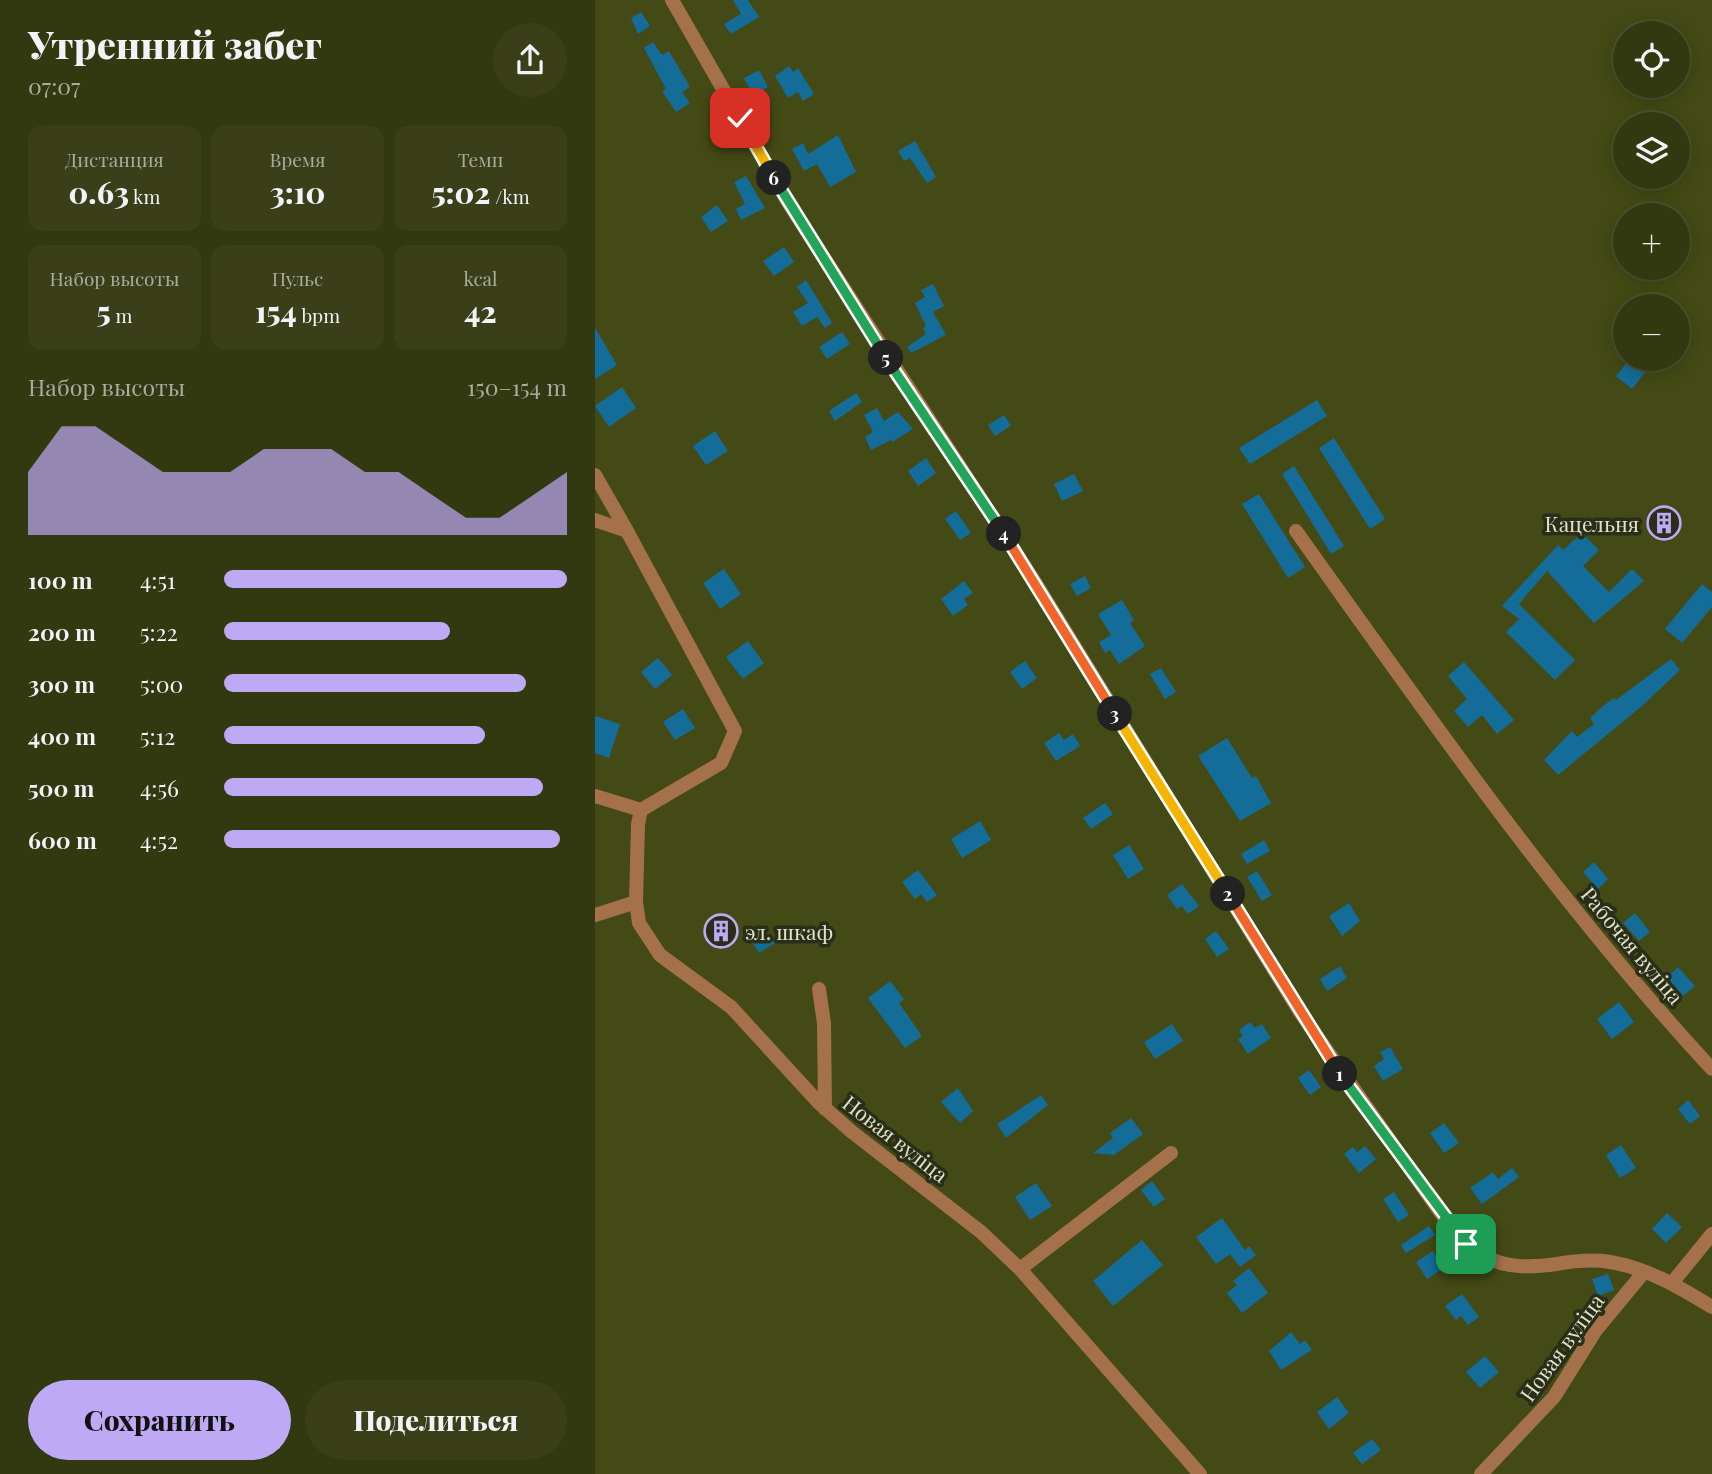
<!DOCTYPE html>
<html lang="ru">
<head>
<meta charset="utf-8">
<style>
  body { margin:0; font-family:"Playfair Display",serif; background:#3a3f19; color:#f1f3f6; height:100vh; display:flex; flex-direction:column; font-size:26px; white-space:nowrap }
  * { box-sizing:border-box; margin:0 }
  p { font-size:23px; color:#a8ac9f }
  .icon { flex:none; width:38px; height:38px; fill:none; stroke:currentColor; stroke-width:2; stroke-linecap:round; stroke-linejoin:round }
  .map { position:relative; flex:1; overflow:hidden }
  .panel { display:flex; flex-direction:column; background:#323810; width:595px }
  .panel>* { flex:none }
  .tools { position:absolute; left:1018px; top:21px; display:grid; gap:14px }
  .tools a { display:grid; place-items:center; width:77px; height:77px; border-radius:50%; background:#323810; box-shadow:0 4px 18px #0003,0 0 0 2px #4d5230; font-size:35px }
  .pin { position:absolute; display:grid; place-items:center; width:60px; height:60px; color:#fff; margin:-30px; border-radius:14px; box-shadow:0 4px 10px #0006 }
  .km { position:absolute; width:35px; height:35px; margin:-18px; border-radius:50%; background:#222; color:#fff; font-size:19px; line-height:35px; text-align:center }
  .round { display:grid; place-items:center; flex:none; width:74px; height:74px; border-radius:37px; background:#3a3f19 }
  .headline { display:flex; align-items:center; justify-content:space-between; height:119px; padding:0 28px }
  h1 { font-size:38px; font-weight:800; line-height:52px }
  .metrics { display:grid; grid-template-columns:repeat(3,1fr); gap:10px; height:119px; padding:7px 28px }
  .metrics div { display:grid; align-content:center; border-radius:14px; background:#3a3f19; text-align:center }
  .metrics b { font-size:30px; font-weight:800 }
  .metrics small { font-size:19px; font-weight:400 }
  .metrics p { font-size:19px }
  .chart { height:196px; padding:14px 28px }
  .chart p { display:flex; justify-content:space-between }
  .chart svg { width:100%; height:126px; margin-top:7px; fill:#bea9f5; opacity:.7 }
  .primary-button { display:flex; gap:14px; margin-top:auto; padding:14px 28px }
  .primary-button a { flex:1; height:80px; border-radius:42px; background:#bea9f5; color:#111; font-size:28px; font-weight:800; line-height:80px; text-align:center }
  .primary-button a+a { background:#3a3f19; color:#f1f3f6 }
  ul { padding:0 28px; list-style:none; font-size:23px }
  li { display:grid; grid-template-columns:112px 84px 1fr; align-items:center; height:52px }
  li i { height:18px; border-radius:9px; background:#bea9f5 }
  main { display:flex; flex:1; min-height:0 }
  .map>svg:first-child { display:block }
  .building { fill:#146d98 }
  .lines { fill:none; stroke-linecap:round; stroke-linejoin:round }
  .minor { stroke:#a5714b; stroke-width:14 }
  .split-1-casing { stroke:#fff; stroke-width:14 }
  .split-2-casing { stroke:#fff; stroke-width:14 }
  .split-3-casing { stroke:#fff; stroke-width:14 }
  .split-4-casing { stroke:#fff; stroke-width:14 }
  .split-5-casing { stroke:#fff; stroke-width:14 }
  .split-6-casing { stroke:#fff; stroke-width:14 }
  .split-7-casing { stroke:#fff; stroke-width:14 }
  .split-1 { stroke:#22a559; stroke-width:9 }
  .split-2 { stroke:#f0652b; stroke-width:9 }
  .split-3 { stroke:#f5b400; stroke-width:9 }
  .split-4 { stroke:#f0652b; stroke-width:9 }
  .split-5 { stroke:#22a559; stroke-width:9 }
  .split-6 { stroke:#22a559; stroke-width:9 }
  .split-7 { stroke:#f5b400; stroke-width:9 }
  .labels { text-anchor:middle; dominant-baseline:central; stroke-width:7; stroke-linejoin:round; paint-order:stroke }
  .poi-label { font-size:21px; fill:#dee3c7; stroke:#2a2e18; text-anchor:end }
  .street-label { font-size:21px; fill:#dee3c7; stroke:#2a2e18 }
</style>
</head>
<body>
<main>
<section class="panel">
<div class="headline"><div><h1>Утренний забег</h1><p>07:07</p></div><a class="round"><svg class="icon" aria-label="share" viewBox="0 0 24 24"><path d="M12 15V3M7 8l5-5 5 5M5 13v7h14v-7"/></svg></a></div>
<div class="metrics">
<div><p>Дистанция</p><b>0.63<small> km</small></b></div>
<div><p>Время</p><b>3:10</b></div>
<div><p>Темп</p><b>5:02<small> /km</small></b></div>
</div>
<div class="metrics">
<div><p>Набор высоты</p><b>5<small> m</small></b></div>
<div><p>Пульс</p><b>154<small> bpm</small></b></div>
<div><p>kcal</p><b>42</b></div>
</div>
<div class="chart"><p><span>Набор высоты</span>150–154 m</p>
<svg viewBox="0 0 160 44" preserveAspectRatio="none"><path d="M0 44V22L10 6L20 6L30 14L40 22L50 22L60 22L70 14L80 14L90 14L100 22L110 22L120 30L130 38L140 38L150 30L160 22V44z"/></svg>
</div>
<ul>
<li><b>100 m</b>4:51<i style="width:100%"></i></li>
<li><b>200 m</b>5:22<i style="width:66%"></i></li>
<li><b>300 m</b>5:00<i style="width:88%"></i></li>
<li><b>400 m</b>5:12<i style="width:76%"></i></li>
<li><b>500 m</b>4:56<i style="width:93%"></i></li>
<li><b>600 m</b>4:52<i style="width:98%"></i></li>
</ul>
<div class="primary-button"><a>Сохранить</a><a>Поделиться</a></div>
</section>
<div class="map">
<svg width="1117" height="1474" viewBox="0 0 1117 1474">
  <rect width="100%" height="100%" fill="#434a15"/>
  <path class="building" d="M138,0h15l11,17 -28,17 -7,-10 17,-10z
    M46,12l9,14 -12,8 -7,-16z
    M58,42l9,13 7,-4 21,36 -8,5 8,11 -14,9 -14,-21 4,-2 -22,-41z
    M194,66l4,6 5,-4 16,26 -11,7 -5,-9 -10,6 -13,-22z
    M164,70l9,17 -15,8 -9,-17z
    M243,135l18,37 -26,15 -13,-23 -13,7 -12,-22 11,-6 5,11z
    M320,141l21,36 -9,6 -17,-25 -6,3 -6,-10z
    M151,176l19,32 -24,12 -5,-11 9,-5 -11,-22z
    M122,205l11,16 -17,11 -10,-15z
    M189,247l10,15 -20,14 -11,-15z
    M211,280l26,43 -7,5 -8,-11 -15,9 -9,-14 15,-9 -11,-16z
    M338,284l11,22 -11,6 13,23 -35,18 -4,-6 19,-13 -3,-6 3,-2 -11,-23 10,-6 -4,-7z
    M0,328l22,37 -22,14z
    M247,332l8,12 -23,15 -8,-12z
    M1035,359h13l8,6 -19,24 -16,-13z
    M27,387l14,21 -27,19 -14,-21z
    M261,393l6,9 -27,19 -6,-10z
    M722,400l10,16 -77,48 -11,-16z
    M282,408l7,13 14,-9 15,17 -21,13 -1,-2 -20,10 -6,-13 8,-5 -9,-17z
    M409,415l7,11 -16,10 -7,-11z
    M120,431l13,20 -22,14 -13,-19z
    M739,438l51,81 -15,10 -51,-81z
    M331,458l10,15 -18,13 -10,-15z
    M699,466l50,80 -13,8 -49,-80z
    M479,474l9,17 -21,10 -8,-17z
    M664,494l46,73 -17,11 -46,-74z
    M361,511l15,22 -11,7 -15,-21z
    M987,533l17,17 -16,16 26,26 23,-23 12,12 -50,42 -47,-52 -28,33 56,56 -20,20 -49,-48 13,-13 -17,-13 56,-61 5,5z
    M129,569l17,25 -21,15 -17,-26z
    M490,576l6,12 -14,8 -7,-12z
    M369,581l9,12 -9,6 4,6 -15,11 -12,-17z
    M1107,584l10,8v15l-30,36 -17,-14z
    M527,600l12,20 -4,3 15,23 -26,18 -9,-14 -5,3 -6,-11 12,-7 -13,-21z
    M153,641l16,22 -21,16 -17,-22z
    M63,658l14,17 -17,14 -14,-17z
    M1076,659l9,11 -38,36 -84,69 -14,-15 20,-21 8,-8 5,6 17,-13 -4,-6 14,-13 10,-7 2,2z
    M430,661l12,17 -15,11 -12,-17z
    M869,662l50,58 -17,14 -15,-19 -14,12 -14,-16 13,-12 -19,-23z
    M566,668l15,24 -11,7 -15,-25z
    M88,709l12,19 -20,12 -12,-18z
    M0,716l25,8 -11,34 -14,-5z
    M464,733l5,7 9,-6 7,12 -24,15 -12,-18z
    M632,738l25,40 4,-2 15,27 -31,18 -42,-65z
    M510,803l8,11 -22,15 -8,-11z
    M385,821l11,19 -29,18 -11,-19z
    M669,840l6,11 -23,13 -6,-10z
    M534,845l15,24 -16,10 -15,-24z
    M999,862l14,17 -10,10 -15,-17z
    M323,870l19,25 -10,7 -6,-8 -6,5 -13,-17z
    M662,871l15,24 -10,6 -15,-24z
    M587,884l17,22 -11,8 -6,-8 -5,3 -10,-14z
    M754,903l11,18 -18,15 -13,-20z
    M1040,913l15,19 -11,9 -16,-18z
    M172,931l8,12 -16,10 -8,-12z
    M621,931l13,18 -12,8 -12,-18z
    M745,966l7,12 -20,13 -7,-12z
    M1083,967l17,19 -12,10 -16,-19z
    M295,981l14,18 -5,4 23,33 -17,12 -37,-50z
    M1024,1002l15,20 -22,17 -15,-20z
    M655,1022l5,6 7,-4 9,14 -23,16 -10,-15 5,-3 -4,-6z
    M577,1024l11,17 -28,18 -11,-17z
    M795,1047l13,22 -20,12 -9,-15 10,-7 -4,-7z
    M714,1070l12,17 -11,8 -12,-17z
    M363,1088l15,23 -13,12 -19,-21z
    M446,1095l7,10 -42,33 -9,-14z
    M1093,1100l12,16 -10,8 -12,-15z
    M536,1118l12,16 -29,21 -21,-2 20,-15 -3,-5z
    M849,1123l15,20 -15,10 -14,-20z
    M1026,1145l15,23 -16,10 -14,-23z
    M770,1146l11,13 -17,14 -15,-19 9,-7 4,5z
    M917,1168l7,9 -37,27 -12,-16 23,-16 5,7z
    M557,1181l13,18 -11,8 -13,-17z
    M441,1183l16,23 -22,14 -15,-23z
    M799,1192l15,23 -11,7 -15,-23z
    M1072,1213l15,14 -16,16 -14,-14z
    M627,1218l23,32 4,-4 7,9 -16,12 -10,-13 -14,10 -20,-27z
    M834,1226l6,9 -29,18 -5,-8z
    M547,1240l21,25 -50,41 -20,-25z
    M838,1251l11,17 -17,11 -11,-17z
    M654,1268l19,25 -26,20 -15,-20 10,-8 -4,-4z
    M1013,1274l6,16 -16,6 -6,-17z
    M867,1294l17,23 -11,8 -7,-9 -5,4 -11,-14z
    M696,1332l9,12 5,-4 7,10 -31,20 -12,-19z
    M890,1356l14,16 -19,16 -14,-16z
    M742,1397l12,16 -20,16 -12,-17z
    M777,1439l9,11 -19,14 -9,-11z"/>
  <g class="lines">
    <path class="minor" d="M77,0l117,204 244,375 267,433 143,204c36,44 55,56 114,48 17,-3 35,-5 53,-2 37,6 71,26 102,45
      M0,475l32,56
      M0,520l32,11 108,200 -14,32 -80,47
      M701,531c132,185 262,372 416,538
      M0,796l46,14
      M46,810l-3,14 -2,78 3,21 21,32 71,52 88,96 33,29 129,100 39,37 180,205
      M0,915l41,-13
      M224,989l5,34 1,86
      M425,1269l151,-116
      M1077,1283l40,-49
      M886,1474l73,-77 42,-67 48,-58"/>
  </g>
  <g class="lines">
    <defs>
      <path id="split-1" d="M745,1074l126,170"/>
      <path id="split-2" d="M633,894l112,180"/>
      <path id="split-3" d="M520,714l113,180"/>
      <path id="split-4" d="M409,534l111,180"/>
      <path id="split-5" d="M291,358l118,176"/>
      <path id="split-6" d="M179,178l112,180"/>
      <path id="split-7" d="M145,118l34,60"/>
    </defs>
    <use href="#split-1" class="split-1-casing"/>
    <use href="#split-2" class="split-2-casing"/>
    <use href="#split-3" class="split-3-casing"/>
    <use href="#split-4" class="split-4-casing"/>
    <use href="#split-5" class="split-5-casing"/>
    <use href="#split-6" class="split-6-casing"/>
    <use href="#split-7" class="split-7-casing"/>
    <use href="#split-1" class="split-1"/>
    <use href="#split-2" class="split-2"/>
    <use href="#split-3" class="split-3"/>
    <use href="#split-4" class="split-4"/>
    <use href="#split-5" class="split-5"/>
    <use href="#split-6" class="split-6"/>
    <use href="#split-7" class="split-7"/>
  </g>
  <defs>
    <symbol id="building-ring" viewBox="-11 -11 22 22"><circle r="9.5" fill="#2a2e18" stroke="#bea9f5" stroke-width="1.5"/><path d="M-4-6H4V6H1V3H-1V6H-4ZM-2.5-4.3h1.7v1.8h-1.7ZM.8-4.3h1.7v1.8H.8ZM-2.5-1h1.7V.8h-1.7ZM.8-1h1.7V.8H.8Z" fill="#bea9f5"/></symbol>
  </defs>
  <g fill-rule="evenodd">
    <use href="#building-ring" x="1050" y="504" width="38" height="38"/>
    <use href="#building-ring" x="107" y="912" width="38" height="38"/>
  </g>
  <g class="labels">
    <g class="poi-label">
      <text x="1044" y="523">Кацельня</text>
      <text x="150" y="931" text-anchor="start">эл. шкаф</text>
    </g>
    <g class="street-label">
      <text transform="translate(1038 945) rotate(50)">Рабочая вуліца</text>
      <text transform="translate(301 1138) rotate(38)">Новая вуліца</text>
      <text transform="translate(966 1347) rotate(-54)">Новая вуліца</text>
    </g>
  </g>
</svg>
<div class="tools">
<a><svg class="icon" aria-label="locate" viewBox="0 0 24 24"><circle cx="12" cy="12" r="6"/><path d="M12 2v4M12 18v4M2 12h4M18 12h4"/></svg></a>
<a><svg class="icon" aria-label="layers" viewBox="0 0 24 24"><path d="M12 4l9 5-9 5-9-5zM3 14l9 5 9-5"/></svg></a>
<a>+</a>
<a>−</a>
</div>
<div class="pin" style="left:871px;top:1244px;background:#1e9e55"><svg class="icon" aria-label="arrive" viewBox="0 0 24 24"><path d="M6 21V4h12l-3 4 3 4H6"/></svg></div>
<div class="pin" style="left:145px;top:118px;background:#d93025"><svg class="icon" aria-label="check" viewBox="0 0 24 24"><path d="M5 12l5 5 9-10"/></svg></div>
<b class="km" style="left:745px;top:1074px">1</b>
<b class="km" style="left:633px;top:894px">2</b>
<b class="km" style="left:520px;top:714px">3</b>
<b class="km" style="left:409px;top:534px">4</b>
<b class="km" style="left:291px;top:358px">5</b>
<b class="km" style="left:179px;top:178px">6</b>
</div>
</main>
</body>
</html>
